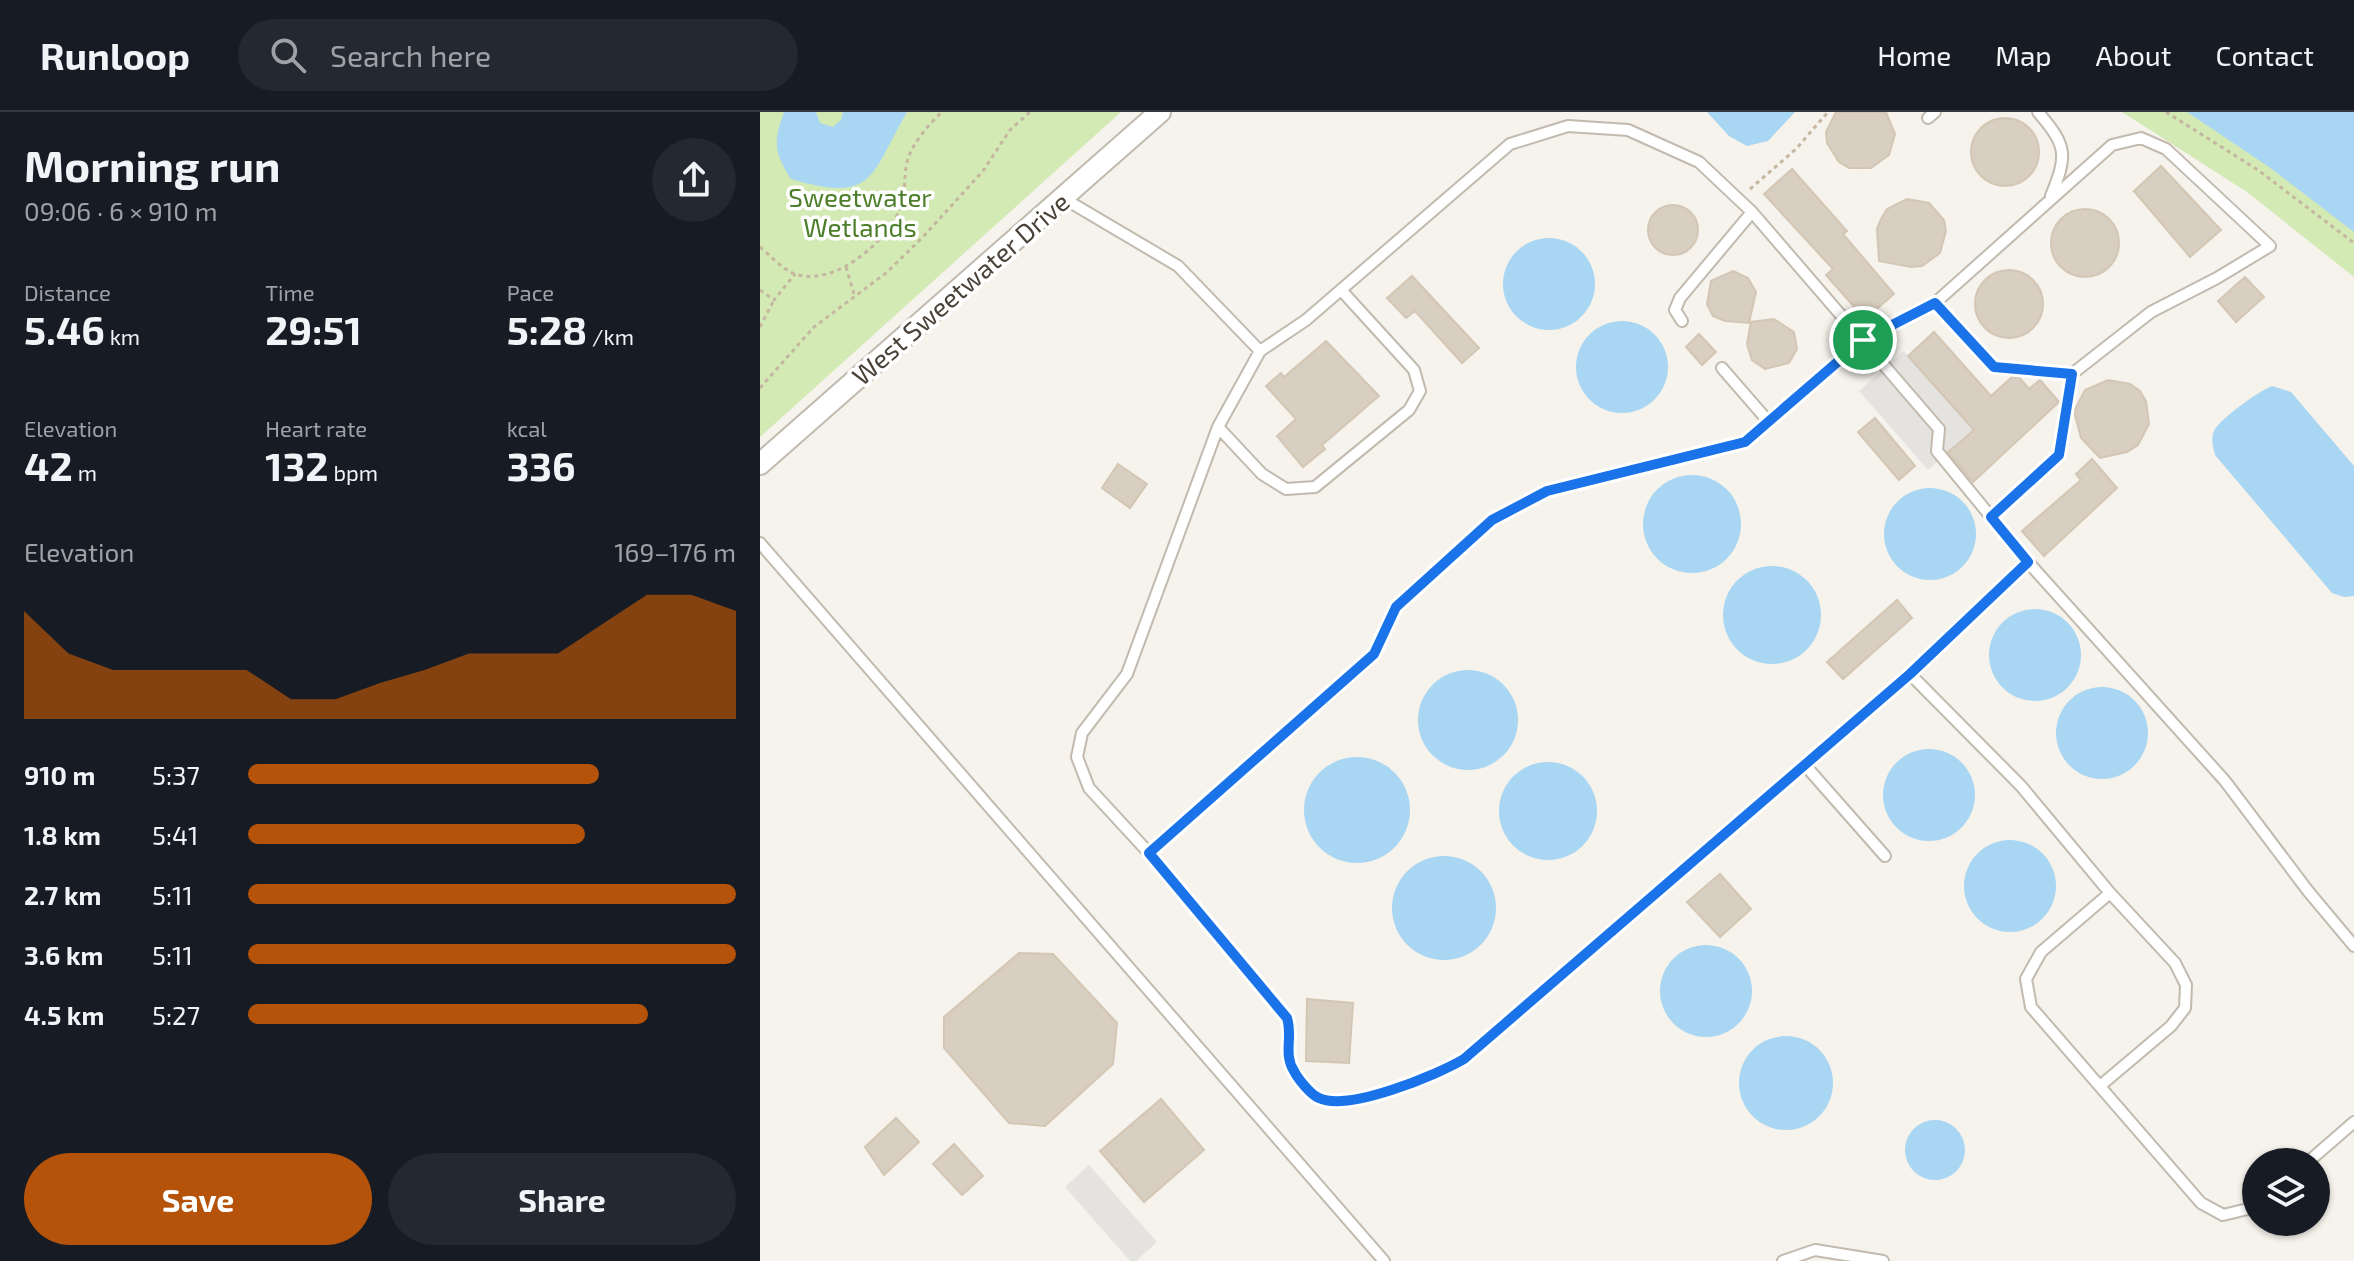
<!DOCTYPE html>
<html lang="en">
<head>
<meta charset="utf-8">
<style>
  body { margin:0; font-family:"Exo 2",sans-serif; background:#242831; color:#f1f3f6; height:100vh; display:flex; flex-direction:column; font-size:30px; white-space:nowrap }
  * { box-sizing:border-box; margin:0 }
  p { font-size:26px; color:#9ea1a6 }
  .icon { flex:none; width:44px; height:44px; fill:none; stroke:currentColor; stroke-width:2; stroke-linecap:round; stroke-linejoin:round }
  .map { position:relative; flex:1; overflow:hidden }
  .panel { display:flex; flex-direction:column; background:#171b24; width:760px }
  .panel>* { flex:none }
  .tools { position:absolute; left:1482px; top:1036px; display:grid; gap:16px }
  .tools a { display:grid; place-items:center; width:88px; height:88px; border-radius:50%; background:#171b24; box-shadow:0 2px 6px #0004; font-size:40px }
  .pin { position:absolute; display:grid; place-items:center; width:68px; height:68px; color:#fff; margin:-34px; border:4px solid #fff; border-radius:50%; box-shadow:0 2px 8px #0007 }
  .round { display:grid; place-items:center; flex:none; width:84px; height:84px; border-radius:42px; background:#242831 }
  .headline { display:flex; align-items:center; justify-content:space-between; height:136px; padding:0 24px }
  h1 { font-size:44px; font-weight:700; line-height:60px }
  .stats { display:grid; grid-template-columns:repeat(3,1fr); gap:12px; height:136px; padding:8px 24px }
  .stats div { display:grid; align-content:center }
  .stats b { font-size:40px; font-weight:700 }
  .stats small { font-size:22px; font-weight:400 }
  .stats p { font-size:22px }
  .chart { height:224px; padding:16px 24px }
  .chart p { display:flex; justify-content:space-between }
  .chart svg { width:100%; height:144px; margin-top:8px; fill:#b45309; opacity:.7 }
  .button { display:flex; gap:16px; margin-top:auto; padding:16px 24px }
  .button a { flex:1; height:92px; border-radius:48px; background:#b45309; color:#fff; font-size:32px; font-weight:700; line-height:92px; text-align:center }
  .button a+a { background:#242831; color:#f1f3f6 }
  ul { padding:0 24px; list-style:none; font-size:26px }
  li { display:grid; grid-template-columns:128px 96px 1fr; align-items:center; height:60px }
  li i { height:20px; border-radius:10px; background:#b45309 }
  header { display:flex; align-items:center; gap:48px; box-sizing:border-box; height:112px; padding:0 40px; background:#171b24; border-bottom:2px solid #363941 }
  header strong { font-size:38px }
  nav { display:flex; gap:44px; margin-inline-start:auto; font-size:28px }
  .search { width:560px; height:72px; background:#242831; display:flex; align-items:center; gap:20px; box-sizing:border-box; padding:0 28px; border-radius:44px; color:#9ea1a6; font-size:30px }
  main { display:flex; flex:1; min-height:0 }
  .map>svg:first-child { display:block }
  .green { fill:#d4eab5 }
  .parking { fill:#e5e3e0 }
  .water { fill:#a9d6f2 }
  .building { fill:#d8cec1; stroke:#d3c6b4; stroke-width:2 }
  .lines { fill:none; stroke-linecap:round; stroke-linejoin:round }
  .service-casing { stroke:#c2baae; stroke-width:14 }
  .minor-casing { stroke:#c2baae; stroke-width:24 }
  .path { stroke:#c4b69f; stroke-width:3; stroke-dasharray:4 4; stroke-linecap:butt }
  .service { stroke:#fff; stroke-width:10 }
  .minor { stroke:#fff; stroke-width:20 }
  .route-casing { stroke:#fff; stroke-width:16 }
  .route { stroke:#1a73e8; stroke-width:10 }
  .labels { text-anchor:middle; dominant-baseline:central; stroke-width:7; stroke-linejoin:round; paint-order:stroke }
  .park-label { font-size:26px; fill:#4d7e2a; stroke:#fff }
  .street-label { font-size:26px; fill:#4b4339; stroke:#fff }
</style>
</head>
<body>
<header>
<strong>Runloop</strong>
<div class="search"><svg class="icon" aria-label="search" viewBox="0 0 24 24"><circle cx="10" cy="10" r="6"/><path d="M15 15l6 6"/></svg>Search here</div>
<nav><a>Home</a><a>Map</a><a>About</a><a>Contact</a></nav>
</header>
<main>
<section class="panel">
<div class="headline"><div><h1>Morning run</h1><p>09:06 · 6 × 910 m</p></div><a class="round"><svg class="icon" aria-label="share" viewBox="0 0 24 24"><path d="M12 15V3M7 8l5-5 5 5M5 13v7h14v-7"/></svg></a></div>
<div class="stats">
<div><p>Distance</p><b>5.46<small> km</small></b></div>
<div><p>Time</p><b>29:51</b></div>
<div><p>Pace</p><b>5:28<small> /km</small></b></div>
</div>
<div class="stats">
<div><p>Elevation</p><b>42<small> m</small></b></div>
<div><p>Heart rate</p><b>132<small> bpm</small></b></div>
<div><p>kcal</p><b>336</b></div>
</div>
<div class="chart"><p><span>Elevation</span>169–176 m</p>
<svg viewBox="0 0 160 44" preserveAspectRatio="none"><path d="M0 44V11L10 24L20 29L30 29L40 29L50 29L60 38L70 38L80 33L90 29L100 24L110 24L120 24L130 15L140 6L150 6L160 11V44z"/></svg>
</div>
<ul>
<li><b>910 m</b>5:37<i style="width:72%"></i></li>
<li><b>1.8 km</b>5:41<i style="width:69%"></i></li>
<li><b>2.7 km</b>5:11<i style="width:100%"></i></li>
<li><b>3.6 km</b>5:11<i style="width:100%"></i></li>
<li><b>4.5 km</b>5:27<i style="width:82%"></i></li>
</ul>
<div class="button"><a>Save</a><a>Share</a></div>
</section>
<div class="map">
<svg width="1594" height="1149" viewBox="0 0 1594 1149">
  <rect width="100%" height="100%" fill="#f6f2ec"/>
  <path class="green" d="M0,0h361l-361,325z
    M1362,0h232v165l-107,-85z"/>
  <path class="parking" d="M1144,239l70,79 -46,40 -69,-79z
    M329,1053l68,77 -21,19h-6l-65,-74z"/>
  <path class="water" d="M24,0h32l4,11 13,4 8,-7 2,-8h64c-37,64 -32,92 -116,67 -17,-26 -18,-37 -7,-67z
    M947,0h88l-27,29 -21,5 -18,-10z
    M1427,0h167v120l-85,-65z
    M743 172a46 46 0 1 1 92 0a46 46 0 1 1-92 0Z
    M816 255a46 46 0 1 1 92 0a46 46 0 1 1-92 0Z
    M1512,274l19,6 63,74v130l-10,1 -12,-4 -117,-138c-2,-9 -5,-17 0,-26 9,-13 43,-37 57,-43z
    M883 412a49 49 0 1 1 98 0a49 49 0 1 1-98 0Z
    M1124 422a46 46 0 1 1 92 0a46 46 0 1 1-92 0Z
    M963 503a49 49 0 1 1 98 0a49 49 0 1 1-98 0Z
    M1229 543a46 46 0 1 1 92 0a46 46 0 1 1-92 0Z
    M658 608a50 50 0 1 1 100 0a50 50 0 1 1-100 0Z
    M1296 621a46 46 0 1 1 92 0a46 46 0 1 1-92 0Z
    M1123 683a46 46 0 1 1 92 0a46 46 0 1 1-92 0Z
    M544 698a53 53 0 1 1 106 0a53 53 0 1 1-106 0Z
    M739 699a49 49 0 1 1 98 0a49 49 0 1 1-98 0Z
    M1204 774a46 46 0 1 1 92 0a46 46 0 1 1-92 0Z
    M632 796a52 52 0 1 1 104 0a52 52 0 1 1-104 0Z
    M900 879a46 46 0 1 1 92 0a46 46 0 1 1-92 0Z
    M979 971a47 47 0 1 1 94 0a47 47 0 1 1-94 0Z
    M1145 1038a30 30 0 1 1 60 0a30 30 0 1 1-60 0Z"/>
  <path class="building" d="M1076,0h50l9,22 -6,21 -18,13h-22l-10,-6 -12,-19 -1,-11z
    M1211 40a34 34 0 1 1 68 0a34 34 0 1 1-68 0Z
    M1401,54l60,64 -31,27 -56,-66z
    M1032,57l55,62 -4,3 51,60 -29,25 -39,-44 7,-6 -69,-75z
    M1147,87l22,4 15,17 2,11 -6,22 -18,13 -11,1 -32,-6 -2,-32 4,-10 6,-10z
    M888 118a25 25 0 1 1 50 0a25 25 0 1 1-50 0Z
    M1291 131a34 34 0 1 1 68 0a34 34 0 1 1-68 0Z
    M1215 192a34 34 0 1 1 68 0a34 34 0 1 1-68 0Z
    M973,159l15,7 8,14 -7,31 -24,-2 -12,-5 -6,-12 4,-23z
    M652,164l67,72 -17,15 -47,-52 -9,7 -19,-20z
    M1485,165l19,20 -28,25 -18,-21z
    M1014,207l20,13 3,17 -8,14 -24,6 -13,-9 -5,-16 4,-22z
    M1174,220l57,64 21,-19h7l10,12 11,-9 19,22 -86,80 -25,-30 26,-22 -66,-74z
    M939,222l17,18 -14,13 -16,-18z
    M566,229l53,55 -57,49 3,4 -22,18 -26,-31 19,-17 -30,-33 15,-13 3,4z
    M1348,268l22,4 10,7 6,10 3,23 -11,21 -11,7 -27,6 -19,-20 -7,-27 11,-21z
    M1115,306l40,48 -16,14 -41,-48z
    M1332,347l25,29 -73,68 -22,-25 59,-51 -5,-6z
    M358,352l29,20 -17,24 -28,-20z
    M1137,488l15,18 -69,61 -16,-17z
    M960,762l31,35 -31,28 -33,-35z
    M259,841l34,1 64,69 -4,41 -68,62 -36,-3 -65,-75v-31z
    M547,887l46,4 -4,60 -43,-2z
    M401,987l43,51 -60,52 -44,-51z
    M136,1006l23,24 -35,33 -19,-28z
    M194,1032l29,32 -21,19 -29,-31z"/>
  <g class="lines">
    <defs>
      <path id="service" d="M1278,0c29,34 30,42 13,84
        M1168,6l7,-6
        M808,14l60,4 71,32 53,50 187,217 -2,22 91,111 -118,112 -446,385c-28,16 -116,53 -145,39 -8,-3 -21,-19 -25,-27 -11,-17 -1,-34 -7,-53l-138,-165 -60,-65 -12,-31 5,-24 45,-59 91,-247 42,-76 46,-31 204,-176z
        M303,86l115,68 82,85
        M922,209l-7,-11 5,-12 72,-86
        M962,256l46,53
        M458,315l44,47 24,15 29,-2 94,-77 11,-19 -6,-21 -72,-79
        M1231,405l68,-62 13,-81
        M0,431l624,718
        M1268,450l197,219 83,110 46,55
        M1150,562l111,112 89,107 65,70 11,22 -1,23 -14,18 -71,60
        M1044,652l81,92
        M389,741l214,-188 11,-11 22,-47 96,-87 55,-29 198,-49 118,-102 72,-37 177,-158 29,-7 25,11 104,97 -53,32 -66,34 -79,62 -78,-7 -59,-64
        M1350,781l-69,59 -15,27 5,28 170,196 22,12 33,-8
        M1548,1050l46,-40
        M1023,1149l32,-11 68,11"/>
      <path id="minor" d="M0,352l400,-352"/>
    </defs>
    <use href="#service" class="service-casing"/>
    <use href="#minor" class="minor-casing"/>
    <path class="path" d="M1406,0l92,58 96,73
      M990,77l46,-40 32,-37
      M0,135c10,8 23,23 35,27 39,13 89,-30 104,-63 8,-16 4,-32 8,-49 4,-17 22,-38 35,-50
      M86,155l8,27
      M0,178l14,10 21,-26
      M0,215l14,-27
      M0,276l54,-61 72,-54 36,-35 61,-67 27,-41 20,-18"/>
    <use href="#service" class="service"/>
    <use href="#minor" class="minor"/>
  </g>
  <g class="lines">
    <defs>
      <path id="route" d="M1175,191l59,64 78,7 -13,81 -68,62 37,45 -118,112 -446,385c-27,16 -116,53 -145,39 -8,-3 -21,-19 -25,-27 -11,-17 -1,-34 -7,-53l-138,-165 225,-199 22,-47 96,-87 55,-29 198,-49 118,-102z"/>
    </defs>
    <use href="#route" class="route-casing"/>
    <use href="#route" class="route"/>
  </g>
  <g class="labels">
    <g class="park-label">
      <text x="100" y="84">Sweetwater<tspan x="100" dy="30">Wetlands</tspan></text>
    </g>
    <g class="street-label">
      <text transform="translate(200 176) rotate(-41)">West Sweetwater Drive</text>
    </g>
  </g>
</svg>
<div class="tools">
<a><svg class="icon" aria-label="layers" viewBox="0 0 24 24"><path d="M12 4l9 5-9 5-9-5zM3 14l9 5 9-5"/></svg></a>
</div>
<div class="pin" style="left:1103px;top:228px;background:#1e9e55"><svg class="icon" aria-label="arrive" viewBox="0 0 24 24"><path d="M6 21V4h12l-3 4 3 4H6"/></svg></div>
</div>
</main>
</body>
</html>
